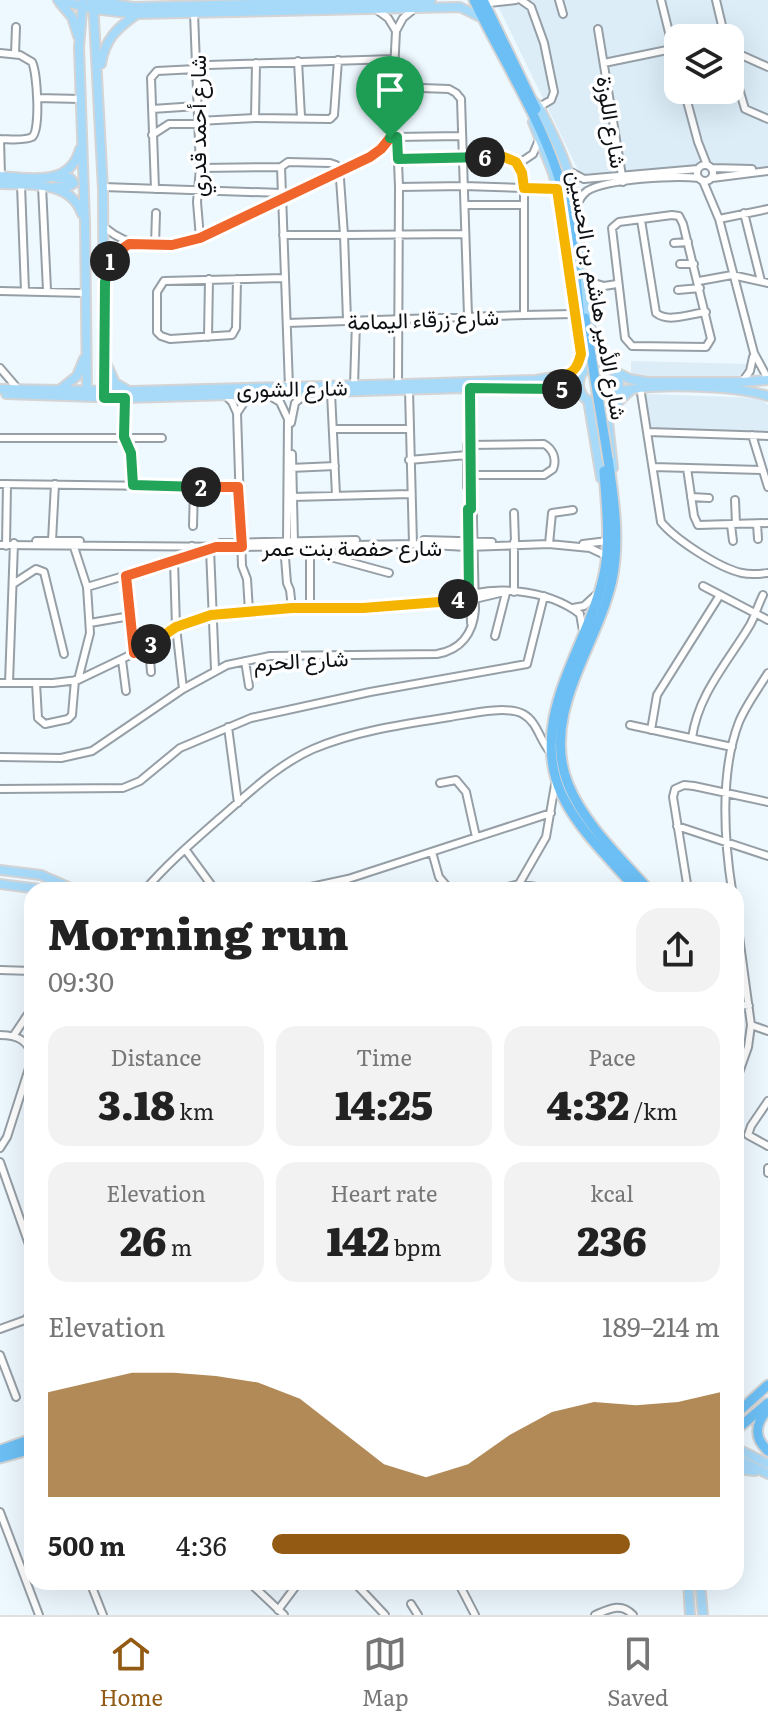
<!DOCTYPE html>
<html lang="en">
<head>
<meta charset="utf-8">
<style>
  body { margin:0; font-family:Literata,Vazirmatn,serif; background:#f2f2f2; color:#222; height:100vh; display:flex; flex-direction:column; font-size:30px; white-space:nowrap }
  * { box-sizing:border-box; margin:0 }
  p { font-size:26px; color:#767676 }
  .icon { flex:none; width:44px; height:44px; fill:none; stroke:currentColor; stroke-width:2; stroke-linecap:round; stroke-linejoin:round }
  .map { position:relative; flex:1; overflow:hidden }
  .panel { position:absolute; left:24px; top:882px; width:720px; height:708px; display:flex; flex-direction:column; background:#fff; border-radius:24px; box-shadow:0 8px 32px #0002 }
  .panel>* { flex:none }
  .controls { position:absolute; left:664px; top:24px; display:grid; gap:16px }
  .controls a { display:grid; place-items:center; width:80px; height:80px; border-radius:16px; background:#fff; box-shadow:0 8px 32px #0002; font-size:40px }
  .pin { position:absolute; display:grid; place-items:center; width:68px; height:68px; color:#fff; margin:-82px -34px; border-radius:50% 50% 50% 0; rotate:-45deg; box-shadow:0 0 8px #0007 }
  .pin .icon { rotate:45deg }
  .km { position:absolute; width:40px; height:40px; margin:-20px; border-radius:50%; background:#222; color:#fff; font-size:22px; line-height:40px; text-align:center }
  .round { display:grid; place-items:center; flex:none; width:84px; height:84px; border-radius:24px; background:#f2f2f2 }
  .overview { display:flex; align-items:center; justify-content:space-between; height:136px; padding:0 24px }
  h1 { font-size:44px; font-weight:800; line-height:60px }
  .metrics { display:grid; grid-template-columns:repeat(3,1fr); gap:12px; height:136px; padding:8px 24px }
  .metrics div { display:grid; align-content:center; border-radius:20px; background:#f2f2f2; text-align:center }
  .metrics b { font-size:40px; font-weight:800 }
  .metrics small { font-size:22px; font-weight:400 }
  .metrics p { font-size:22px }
  .chart { height:224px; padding:16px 24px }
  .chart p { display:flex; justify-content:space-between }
  .chart svg { width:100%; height:144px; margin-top:8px; fill:#925a12; opacity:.7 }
  ul { padding:0 24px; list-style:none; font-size:26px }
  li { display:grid; grid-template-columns:128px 96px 1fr; align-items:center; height:60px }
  li i { height:20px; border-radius:10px; background:#925a12 }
  .menu { display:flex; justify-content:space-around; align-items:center; height:112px; border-top:2px solid #e0e0e0; background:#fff; font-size:22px; color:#767676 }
  .menu a { display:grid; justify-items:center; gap:4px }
  .menu .active { color:#925a12 }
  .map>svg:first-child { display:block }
  .built { fill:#dcedf8; fill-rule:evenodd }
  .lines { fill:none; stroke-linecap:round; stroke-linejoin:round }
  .minor-casing { stroke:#969fa6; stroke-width:10 }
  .major-casing { stroke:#d4d4d5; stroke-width:12 }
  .highway-casing { stroke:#d4d4d5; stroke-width:13 }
  .minor { stroke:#fff; stroke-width:6 }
  .major { stroke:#a7d9f9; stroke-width:8 }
  .highway { stroke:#6cbff5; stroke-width:9 }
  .highway-bridge-casing { stroke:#d4d4d5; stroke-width:13; stroke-linecap:butt }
  .highway-bridge { stroke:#6cbff5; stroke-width:9 }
  .split-1-casing { stroke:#fff; stroke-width:16 }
  .split-2-casing { stroke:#fff; stroke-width:16 }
  .split-3-casing { stroke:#fff; stroke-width:16 }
  .split-4-casing { stroke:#fff; stroke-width:16 }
  .split-5-casing { stroke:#fff; stroke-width:16 }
  .split-6-casing { stroke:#fff; stroke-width:16 }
  .split-7-casing { stroke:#fff; stroke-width:16 }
  .split-1 { stroke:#f0652b; stroke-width:10 }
  .split-2 { stroke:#22a559; stroke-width:10 }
  .split-3 { stroke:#f0652b; stroke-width:10 }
  .split-4 { stroke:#f5b400; stroke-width:10 }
  .split-5 { stroke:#22a559; stroke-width:10 }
  .split-6 { stroke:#f5b400; stroke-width:10 }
  .split-7 { stroke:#22a559; stroke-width:10 }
  .labels { text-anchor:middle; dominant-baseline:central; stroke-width:7; stroke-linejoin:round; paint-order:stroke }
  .street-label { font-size:22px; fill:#0e1114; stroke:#fff }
</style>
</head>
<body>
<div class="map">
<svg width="768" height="1615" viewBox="0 0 768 1615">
  <rect width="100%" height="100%" fill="#eef8ff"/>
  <path class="built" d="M495,0h273v168l-188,6zM678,38h52v52h-52z
    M631,361l119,3 -17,17 -89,-4 -13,-3z
    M645,394l115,4 8,7v26l-115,-1 -4,-3z"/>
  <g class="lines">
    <defs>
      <path id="minor" d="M485,0l4,3 27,-3
        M521,0l10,7 13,36 10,49 -3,8 -12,7
        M559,0l4,14
        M661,0l17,69
        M716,0l9,38
        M377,10l11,8 8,13
        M194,13l6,155 -3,34 3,36
        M598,29l25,153
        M730,50l38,17
        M0,53l20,2 12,7c5,10 9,69 0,75 -7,4 -23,2 -32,2
        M15,54l1,-27
        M730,58l15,51 23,10
        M298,61l3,56
        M604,63l68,-14
        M394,87l55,2 7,4 5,6 7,217
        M684,90l14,52 9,23
        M37,98l44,1
        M152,109l45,-3
        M255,118l1,-55
        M198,121l57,-3 75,1 4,-4 4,-55
        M152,135l17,-11h29
        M394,137l68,-1
        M397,137l2,50 -1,197
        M0,139l1,37
        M518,164l15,-10 6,-14
        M697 173a8 8 0 1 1 16 0a8 8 0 1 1-16 0Z
        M281,167l7,-5 42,1 6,2 4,14 4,56h-61
        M200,168l81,-1 8,220
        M712,168l40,1
        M567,170l17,9 114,-10
        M712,178l56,-7
        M703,181l16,38 35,134 14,26
        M21,185l4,106
        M42,186l5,104
        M103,187l179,6
        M399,187l65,-1 93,3
        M155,189l-4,-111 6,-7 39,-2 12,-4 186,-6
        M465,205h59
        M576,206c3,-6 6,-11 11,-15 20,-12 89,-16 112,-13
        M744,213l17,68
        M672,215l7,1 4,8 28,115 -5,8 -74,-1 -7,-8 -13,-110 7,-6z
        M719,219l49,-10
        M641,220l15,93c12,10 34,1 50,-1
        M104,227c26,22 56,23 89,14l183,-88 9,-8 6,-13 5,-101 7,-13 11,-9
        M674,243l14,-1
        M155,245l1,-32
        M680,264h14
        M106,279l7,-22 16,-13
        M237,279l-1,49 -4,7 -62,4 -9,-3 -4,-4v-40l7,-11 120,-3
        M584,280l20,6
        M699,281l33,-6 36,8
        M678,290l22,-2
        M0,291l85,2
        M587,297l17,-11 13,-2
        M524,315l50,-1
        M347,320l-3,-85 121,-1
        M287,323l237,-8v-127l-2,-15 -6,-11 -23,-5 -95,2
        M208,337l1,-58
        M0,368l18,21
        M742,382l8,-11 3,-14
        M354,386l2,-65
        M640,387l21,135c15,18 58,46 81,51 9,2 17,1 26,0
        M409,390l4,154
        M331,393l5,102
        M225,395l7,7 5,11 5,153 5,13 2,32
        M268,395l12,7 8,17 -1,123
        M125,398l-1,39 7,16 2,32
        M237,413l8,-12 9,-5
        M291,423l4,-20 12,-10
        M334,429h74
        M648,432l120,4
        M752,435l16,52
        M0,438h162
        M467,445l77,-1c9,5 13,15 9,25l-9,6h-73
        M467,446v41
        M292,454l2,89
        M409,460l58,-5
        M653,467l108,3
        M290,468l45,-2
        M687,468l7,48 4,9 70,-2
        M0,484l238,3
        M292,497l118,-3
        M691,497l18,1
        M735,500l1,24
        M468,510l3,113
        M514,513l1,29
        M757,524l1,15
        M731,525l2,16
        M193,526l1,-39
        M424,540l68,2
        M36,541h44
        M52,541l3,-57
        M514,542v50
        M220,543l136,-3
        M73,544l14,43 91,-27 8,-5 6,-9
        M549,544l3,-31 21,-3
        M583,544l24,-3
        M0,545l242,2 171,-3 54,3 82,-3 41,4 17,8
        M284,545l3,38 3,7 2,18
        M6,546l1,-62
        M304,546l23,10 62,17
        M210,549l5,121
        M186,555l24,-6
        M174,561l2,66 7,62
        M126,576l8,77
        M13,584l23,-15 8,3 20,82
        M703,586l65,34
        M452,601c38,-18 95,-12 128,13l3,17
        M310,607v-57
        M573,608l11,-2 12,-11
        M90,623l40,-7
        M495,636l11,-43
        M149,646l2,26
        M122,660l4,31
        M245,661l4,25
        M78,680l12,-47 -3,-46
        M0,683h53l25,-3 71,-34 27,-19 35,-12 81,-7h71l49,-5h46l42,-10
        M9,683l5,-140
        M36,683l2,35 7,6 23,-5 4,-4 3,-35
        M630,725l102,22
        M228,727l10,76
        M651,730l6,-35 63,-100
        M692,738c6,-44 36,-76 58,-113 5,-9 8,-20 13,-30
        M0,757l61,1 31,-7 91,-62 44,-24 43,-9 167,-2c24,-4 36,-21 38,-44l-5,-222
        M440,783l16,-3 10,12 10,45
        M0,789l123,-1 17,-7 40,-33 71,-30 119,-26 157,-28 17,-68
        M677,826l91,30
        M185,849l30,41
        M432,852l7,25 11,13
        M519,884l33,6
        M145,890c22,-26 49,-49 75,-72 29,-25 57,-53 93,-69 42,-18 92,-25 137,-32 19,-3 56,-12 73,-3 15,8 17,28 28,39
        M297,890l51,-11 203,-66
        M497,890l22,-6 27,-47 10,-58
        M688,890l-15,-93 2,-8 9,-4 10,1 74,16
        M732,890c-8,-51 -12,-119 7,-168 7,-17 19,-33 29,-49
        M736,914l15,111 -3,22 -12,34
        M0,970l32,1
        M736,1004l13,2
        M751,1025l17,6
        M0,1035c17,0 30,5 32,24l-25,78 -7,11
        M14,1035l18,-27
        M768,1101l-17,25 -3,9 20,11
        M0,1162l32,91
        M768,1168v5
        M0,1329l25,-9 7,-7
        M0,1355l16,42
        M0,1512l39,103
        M90,1582l13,33
        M249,1582l35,33
        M354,1582l31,33
        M459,1584l16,31
        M411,1604l7,11
        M278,1610l21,-28
        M595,1615c14,-6 26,-13 38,0"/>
      <path id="major" d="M58,0l35,9 44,5 323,-7 22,11
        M83,0l-4,47 6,177 2,168
        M91,0l42,7 298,-7
        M93,0l10,189 1,204
        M60,3l12,14 6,19
        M101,64c4,-25 16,-36 36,-50
        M534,102l5,5c13,26 27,52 33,80 12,58 5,124 32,177
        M533,122l20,51 7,28 24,169
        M0,176c31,2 70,11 80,-27
        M0,184c29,1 71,-4 82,30
        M56,187l13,-1 5,-3 -4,-5h-13
        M579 384a20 20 0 1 1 40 0a20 20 0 1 1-40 0Z
        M107,365l8,18 12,7
        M614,371l16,8 17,3h94l27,-2
        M62,388l15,-12 7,-17
        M0,389l131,2 273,-7 132,-4 47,-8
        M617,393c30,-11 120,-7 151,3
        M6,394l119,4 338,-10 117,3
        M612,399l-4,23 5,46
        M588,400l13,78
        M611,412l8,-11 12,-11
        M0,870l41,5 34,15
        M0,884l47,6
        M736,1448l32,16
        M736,1458l32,16
        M736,1469l19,2
        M688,1582l2,33
        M700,1582l3,33"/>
      <path id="highway" d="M474,0c27,57 63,112 83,172 16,47 18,98 23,147
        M483,0l53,109
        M608,459c6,39 12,82 4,121 -15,67 -72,133 -44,204 16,40 53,74 81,106
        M604,471c2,33 7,69 0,103 -15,72 -78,144 -42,221 17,36 49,65 75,95
        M768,1409c-13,15 -15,28 0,42
        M736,1414l32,-29
        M736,1430l32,-27
        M0,1450l32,-11
        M0,1458l32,-9"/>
    </defs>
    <use href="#minor" class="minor-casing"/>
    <use href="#major" class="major-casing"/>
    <use href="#highway" class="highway-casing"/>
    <use href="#minor" class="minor"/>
    <use href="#major" class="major"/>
    <use href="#highway" class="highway"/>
    <defs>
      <path id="highway-bridge" d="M585,318l23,141"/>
    </defs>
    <use href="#highway-bridge" class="highway-bridge-casing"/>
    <use href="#highway-bridge" class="highway-bridge"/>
  </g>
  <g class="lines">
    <defs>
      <path id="split-1" d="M110,261l6,-8 13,-9 43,1 28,-7 170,-81 11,-8 9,-11"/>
      <path id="split-2" d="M110,261l-5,21 -1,116h21l-1,39 7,16 2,32 68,2"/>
      <path id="split-3" d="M151,644l-17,9 -8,-77 90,-29h26l-4,-60h-37"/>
      <path id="split-4" d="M151,644l25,-17 35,-12 81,-7h71l89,-7 6,-2"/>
      <path id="split-5" d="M458,599l11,-3 -1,-87h3l-1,-121 92,1"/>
      <path id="split-6" d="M485,157h19l12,5 6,11 2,15 33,1 24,165c-3,12 -7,20 -20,22l8,6 -7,7"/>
      <path id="split-7" d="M390,138l7,-1 1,22 87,-2"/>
    </defs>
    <use href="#split-1" class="split-1-casing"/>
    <use href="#split-2" class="split-2-casing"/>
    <use href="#split-3" class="split-3-casing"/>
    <use href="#split-4" class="split-4-casing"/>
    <use href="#split-5" class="split-5-casing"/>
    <use href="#split-6" class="split-6-casing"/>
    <use href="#split-7" class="split-7-casing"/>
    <use href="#split-1" class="split-1"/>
    <use href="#split-2" class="split-2"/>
    <use href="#split-3" class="split-3"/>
    <use href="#split-4" class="split-4"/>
    <use href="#split-5" class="split-5"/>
    <use href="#split-6" class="split-6"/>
    <use href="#split-7" class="split-7"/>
  </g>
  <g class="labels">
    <g class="street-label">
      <text transform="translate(613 122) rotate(81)">شارع اللوزة</text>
      <text transform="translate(196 126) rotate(-90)">شارع أحمد قدري</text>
      <text transform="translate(599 295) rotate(80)">شارع الأمير هاشم بن الحسين</text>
      <text transform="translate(423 318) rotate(-2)">شارع زرقاء اليمامة</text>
      <text transform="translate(292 387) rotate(-1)">شارع الشورى</text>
      <text x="352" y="546">شارع حفصة بنت عمر</text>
      <text transform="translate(301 659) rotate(-3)">شارع الحرم</text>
    </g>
  </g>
</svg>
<div class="controls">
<a><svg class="icon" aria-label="layers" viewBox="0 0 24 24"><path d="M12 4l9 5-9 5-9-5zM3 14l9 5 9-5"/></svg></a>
</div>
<div class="pin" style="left:390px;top:138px;background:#1e9e55"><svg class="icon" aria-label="arrive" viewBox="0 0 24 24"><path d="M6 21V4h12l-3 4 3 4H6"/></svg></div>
<b class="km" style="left:110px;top:261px">1</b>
<b class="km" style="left:201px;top:487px">2</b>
<b class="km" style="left:151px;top:644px">3</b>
<b class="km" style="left:458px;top:599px">4</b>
<b class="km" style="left:562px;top:389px">5</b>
<b class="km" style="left:485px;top:157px">6</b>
<section class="panel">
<div class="overview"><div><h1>Morning run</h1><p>09:30</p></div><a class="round"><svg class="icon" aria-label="share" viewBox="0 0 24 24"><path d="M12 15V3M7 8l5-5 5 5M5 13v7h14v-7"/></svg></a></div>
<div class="metrics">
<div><p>Distance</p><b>3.18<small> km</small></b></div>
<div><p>Time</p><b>14:25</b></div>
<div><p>Pace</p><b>4:32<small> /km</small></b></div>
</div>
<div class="metrics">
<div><p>Elevation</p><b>26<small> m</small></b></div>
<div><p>Heart rate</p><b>142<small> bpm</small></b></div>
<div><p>kcal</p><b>236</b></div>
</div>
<div class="chart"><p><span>Elevation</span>189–214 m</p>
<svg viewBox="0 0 160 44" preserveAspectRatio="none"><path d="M0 44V12L10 9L20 6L30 6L40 7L50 9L60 14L70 24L80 34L90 38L100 34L110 25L120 18L130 15L140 16L150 15L160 12V44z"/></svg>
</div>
<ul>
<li><b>500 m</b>4:36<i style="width:80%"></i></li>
</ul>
</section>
</div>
<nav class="menu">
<a class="active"><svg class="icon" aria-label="home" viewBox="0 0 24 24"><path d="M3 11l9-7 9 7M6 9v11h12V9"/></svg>Home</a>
<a><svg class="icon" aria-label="map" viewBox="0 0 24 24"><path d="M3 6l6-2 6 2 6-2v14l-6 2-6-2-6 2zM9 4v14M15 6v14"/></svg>Map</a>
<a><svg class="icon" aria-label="saved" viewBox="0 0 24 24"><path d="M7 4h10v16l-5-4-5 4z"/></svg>Saved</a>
</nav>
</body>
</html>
